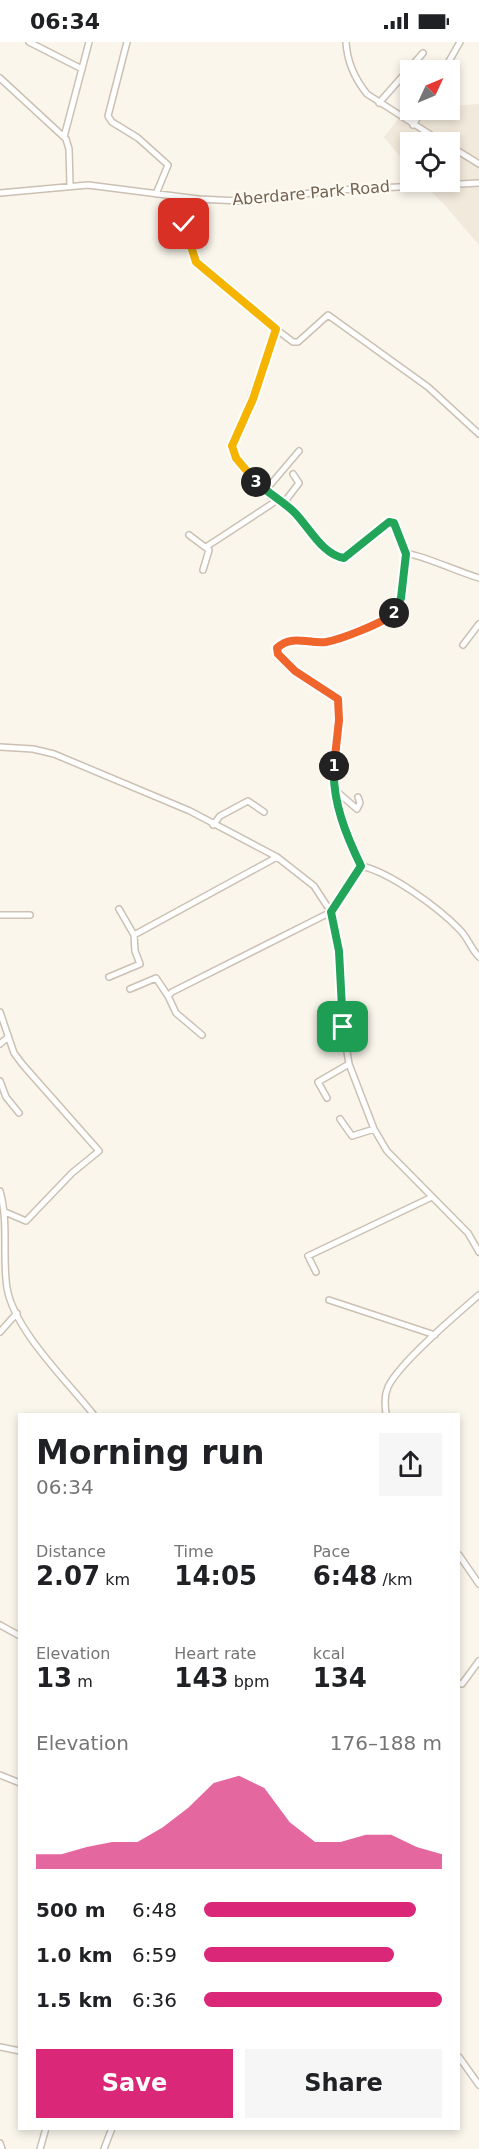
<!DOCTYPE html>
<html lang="en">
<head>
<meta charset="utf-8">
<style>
  body { margin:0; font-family:"DejaVu Sans",sans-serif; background:#f6f6f6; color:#202124; height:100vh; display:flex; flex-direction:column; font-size:22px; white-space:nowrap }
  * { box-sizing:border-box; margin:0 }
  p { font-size:20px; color:#757577 }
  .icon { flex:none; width:33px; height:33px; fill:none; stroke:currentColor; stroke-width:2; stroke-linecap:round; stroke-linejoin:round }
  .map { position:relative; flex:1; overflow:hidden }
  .details { position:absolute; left:18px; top:1371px; width:442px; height:717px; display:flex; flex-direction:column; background:#fff; border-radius:0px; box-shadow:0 3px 9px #0003 }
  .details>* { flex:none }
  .needle { width:39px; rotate:46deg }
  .tools { position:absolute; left:400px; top:18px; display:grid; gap:12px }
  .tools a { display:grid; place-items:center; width:60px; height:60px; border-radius:0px; background:#fff; box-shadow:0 3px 9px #0003; font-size:30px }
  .pin { position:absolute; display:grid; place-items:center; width:51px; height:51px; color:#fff; margin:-26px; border-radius:12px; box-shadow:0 3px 9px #0006 }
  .km { position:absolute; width:30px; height:30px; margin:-15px; border-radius:50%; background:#222; color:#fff; font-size:16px; line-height:30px; text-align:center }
  .round { display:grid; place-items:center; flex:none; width:63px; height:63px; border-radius:0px; background:#f6f6f6 }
  .headline { display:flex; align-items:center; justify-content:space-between; height:102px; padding:0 18px }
  h1 { font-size:33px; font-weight:700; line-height:45px }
  .stats { display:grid; grid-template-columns:repeat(3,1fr); gap:9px; height:102px; padding:6px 18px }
  .stats div { display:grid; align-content:center }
  .stats b { font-size:26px; font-weight:700 }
  .stats small { font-size:16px; font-weight:400 }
  .stats p { font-size:16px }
  .chart { height:168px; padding:12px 18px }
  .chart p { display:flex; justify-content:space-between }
  .chart svg { width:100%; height:108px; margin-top:6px; fill:#db2777; opacity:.7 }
  .action { display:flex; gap:12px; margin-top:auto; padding:12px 18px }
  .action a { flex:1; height:69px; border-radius:0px; background:#db2777; color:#fff; font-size:24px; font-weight:700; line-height:69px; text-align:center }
  .action a+a { background:#f6f6f6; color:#202124 }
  ul { padding:0 18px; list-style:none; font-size:20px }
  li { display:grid; grid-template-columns:96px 72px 1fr; align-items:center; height:45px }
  li i { height:15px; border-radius:8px; background:#db2777 }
  .status { display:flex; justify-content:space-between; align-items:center; height:42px; padding:0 30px; background:#fff; direction:ltr }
  .status svg { height:16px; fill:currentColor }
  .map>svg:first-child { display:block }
  .residential { fill:#f1e9db }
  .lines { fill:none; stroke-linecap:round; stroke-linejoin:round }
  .minor-casing { stroke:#ccc0b3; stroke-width:8 }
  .minor { stroke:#fff; stroke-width:5 }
  .split-1-casing { stroke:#fff; stroke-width:12 }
  .split-2-casing { stroke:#fff; stroke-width:12 }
  .split-3-casing { stroke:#fff; stroke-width:12 }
  .split-4-casing { stroke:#fff; stroke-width:12 }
  .split-1 { stroke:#22a559; stroke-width:8 }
  .split-2 { stroke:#f0652b; stroke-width:8 }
  .split-3 { stroke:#22a559; stroke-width:8 }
  .split-4 { stroke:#f5b400; stroke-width:8 }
  .labels { text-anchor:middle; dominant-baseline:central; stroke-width:4.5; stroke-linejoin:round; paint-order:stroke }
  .street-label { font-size:16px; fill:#736151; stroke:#fdfaf2 }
</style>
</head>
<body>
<div class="status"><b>06:34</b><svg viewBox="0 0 49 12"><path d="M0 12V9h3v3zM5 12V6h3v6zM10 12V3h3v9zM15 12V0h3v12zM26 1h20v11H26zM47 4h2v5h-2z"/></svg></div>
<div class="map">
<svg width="479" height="2107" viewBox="0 0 479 2107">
  <rect width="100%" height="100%" fill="#faf6ec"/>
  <path class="residential" d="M479,62v141l-36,-42 -22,-21h29v-40h-39v28l-27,-33 23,-29 43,2v-4z"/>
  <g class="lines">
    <defs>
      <path id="minor" d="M29,0l53,27
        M127,0l-19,74 4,6 26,16 30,27 -12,29
        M346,0c1,20 9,37 21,52l75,48
        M444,28l16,-28
        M0,36l66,61 3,10 1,36
        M379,61l44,-50
        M413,83l9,-15
        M64,95l25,-95
        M450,104l29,18
        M0,151l88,-8 110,14 42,2 98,-11 141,-7
        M198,157l-14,25 12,39 80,66 -44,122 38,45 21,14 43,45 10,3 48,-37 4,4 10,29
        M276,287l17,13h5l30,-27 100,72 51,47
        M265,449l34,-40
        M283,462l16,-21 -6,-9
        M189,493l20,15 -6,20
        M206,505l67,-44 1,-5
        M463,603l16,-21
        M0,705l33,2 21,5 136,57 87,46 37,29 17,26 8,39 4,76 6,37 25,65 13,22 81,82 11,19
        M335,748l22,19 3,-6 -2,-6
        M213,783l7,-9 28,-15 16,11
        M361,824c29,6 78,42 99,64 8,8 11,19 19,27
        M0,873h30
        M134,893l143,-78
        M109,935l31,-13 -5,-13 -1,-16 -15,-26
        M130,947l26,-11 12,18
        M0,970l14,41 9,12 76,86 -27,22 -46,48 -21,-9
        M202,993l-26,-22 -8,-17 4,-4 159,-80 30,-46 -17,-38 -9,-38 3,-91 -43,-28 -18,-17v-6c13,-13 29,-7 45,-6 11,0 24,-8 35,-12 53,-17 41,-28 49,-76 8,-2 58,20 73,24
        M0,1002l8,-7
        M0,1039l6,16 13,16
        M327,1056l-9,-16 31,-18
        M340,1077l12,17 22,-7
        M0,1149c9,32 2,65 7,97 7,42 60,93 86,126
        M316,1230l-8,-16 124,-59
        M329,1258l106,35
        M0,1290l17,-19
        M386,1372c-1,-9 -2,-18 2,-27 11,-24 69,-73 91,-92
        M459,1513l20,29
        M0,1583l20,11
        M459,1641l3,1 17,-23
        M0,1733l20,8
        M0,2005l20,4
        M459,2015l20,28
        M0,2101l2,6
        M40,2107l6,-21
        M104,2107l8,-21"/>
    </defs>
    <use href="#minor" class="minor-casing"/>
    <use href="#minor" class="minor"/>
  </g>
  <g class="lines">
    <defs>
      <path id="split-1" d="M334,724c-2,35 12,69 27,100l-30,46 8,39 4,76"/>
      <path id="split-2" d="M334,724l5,-46 -1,-21 -43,-28 -17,-17 -1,-6c15,-14 31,-4 49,-6 16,-3 57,-19 68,-29"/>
      <path id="split-3" d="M256,440c12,11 25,18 37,29 15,14 29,44 51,47l45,-36 5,1 12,31 -5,44 -7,15"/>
      <path id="split-4" d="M184,182l12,38 80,67 -23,70 -21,47 4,12 20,24"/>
    </defs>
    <use href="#split-1" class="split-1-casing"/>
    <use href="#split-2" class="split-2-casing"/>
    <use href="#split-3" class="split-3-casing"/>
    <use href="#split-4" class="split-4-casing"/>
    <use href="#split-1" class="split-1"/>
    <use href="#split-2" class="split-2"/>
    <use href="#split-3" class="split-3"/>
    <use href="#split-4" class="split-4"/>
  </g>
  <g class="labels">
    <g class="street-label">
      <text transform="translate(311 151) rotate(-5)">Aberdare Park Road</text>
    </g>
  </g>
</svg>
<div class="tools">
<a><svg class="needle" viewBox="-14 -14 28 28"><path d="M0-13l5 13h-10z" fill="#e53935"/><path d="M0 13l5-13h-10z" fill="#757577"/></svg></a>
<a><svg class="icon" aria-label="locate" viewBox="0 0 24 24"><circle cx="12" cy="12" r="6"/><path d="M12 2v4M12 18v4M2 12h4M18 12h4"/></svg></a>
</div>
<div class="pin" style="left:343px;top:985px;background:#1e9e55"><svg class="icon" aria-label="arrive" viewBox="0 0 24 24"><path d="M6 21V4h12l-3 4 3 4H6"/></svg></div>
<div class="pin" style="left:184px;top:182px;background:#d93025"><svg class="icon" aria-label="check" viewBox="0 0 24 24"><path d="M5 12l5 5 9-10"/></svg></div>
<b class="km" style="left:334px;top:724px">1</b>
<b class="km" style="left:394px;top:571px">2</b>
<b class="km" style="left:256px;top:440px">3</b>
<section class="details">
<div class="headline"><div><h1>Morning run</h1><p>06:34</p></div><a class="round"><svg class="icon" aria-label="share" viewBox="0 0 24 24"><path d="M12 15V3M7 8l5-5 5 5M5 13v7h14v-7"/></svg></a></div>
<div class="stats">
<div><p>Distance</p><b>2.07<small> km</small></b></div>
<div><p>Time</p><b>14:05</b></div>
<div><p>Pace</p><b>6:48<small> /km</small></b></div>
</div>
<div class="stats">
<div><p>Elevation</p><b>13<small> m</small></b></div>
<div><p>Heart rate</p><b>143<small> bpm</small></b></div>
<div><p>kcal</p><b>134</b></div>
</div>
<div class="chart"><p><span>Elevation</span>176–188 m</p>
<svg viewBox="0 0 160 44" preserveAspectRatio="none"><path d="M0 44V38L10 38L20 35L30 33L40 33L50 27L60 19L70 9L80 6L90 11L100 25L110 33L120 33L130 30L140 30L150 35L160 38V44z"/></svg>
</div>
<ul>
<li><b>500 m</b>6:48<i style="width:89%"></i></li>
<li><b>1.0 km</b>6:59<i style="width:80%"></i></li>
<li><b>1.5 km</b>6:36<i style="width:100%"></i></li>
</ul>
<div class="action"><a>Save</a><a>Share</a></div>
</section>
</div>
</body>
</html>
